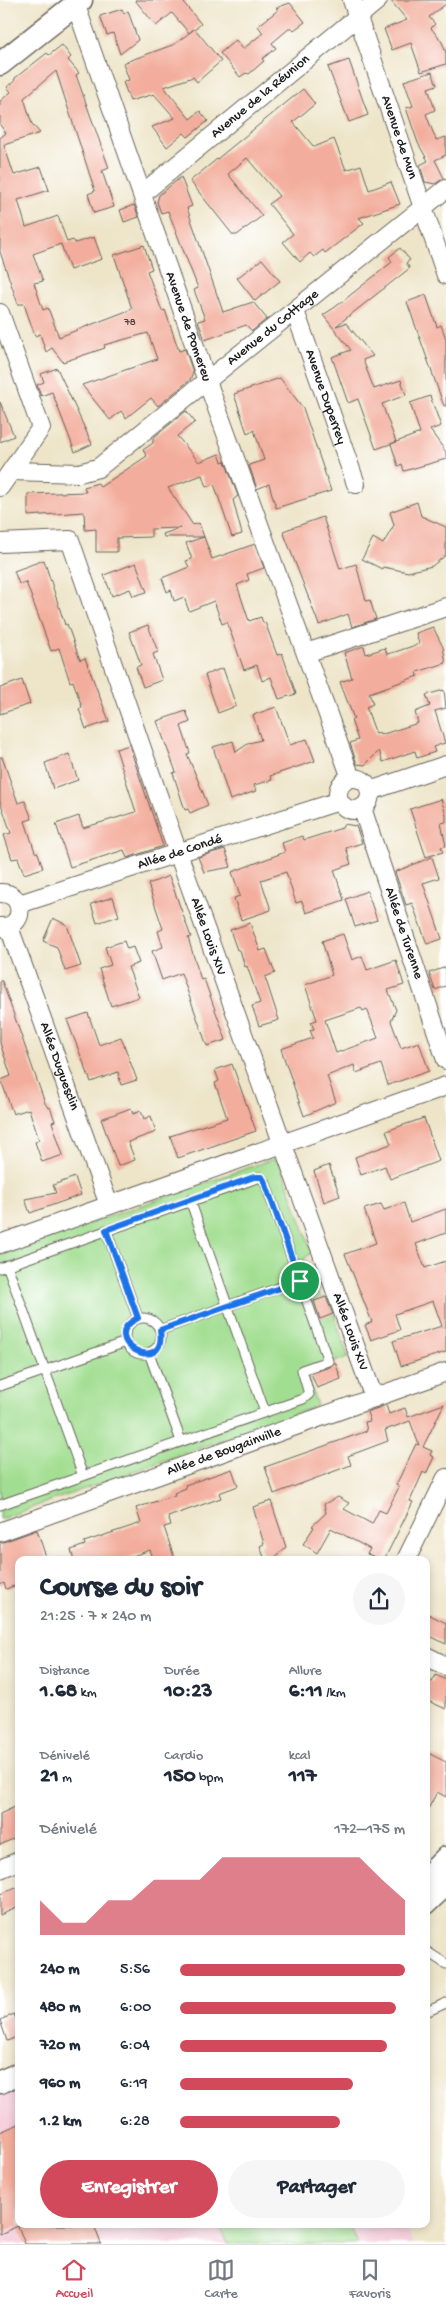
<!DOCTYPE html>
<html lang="fr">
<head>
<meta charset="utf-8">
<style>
  body { margin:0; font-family:"Gochi Hand",sans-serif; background:#f6f6f7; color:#1f2937; height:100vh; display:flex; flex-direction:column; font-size:19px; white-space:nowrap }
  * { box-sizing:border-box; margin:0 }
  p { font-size:16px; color:#747a83 }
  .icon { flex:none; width:28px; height:28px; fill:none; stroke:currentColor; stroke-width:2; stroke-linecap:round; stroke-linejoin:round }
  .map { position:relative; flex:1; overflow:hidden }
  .panel { position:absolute; left:15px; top:1556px; width:415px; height:672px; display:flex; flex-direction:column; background:#fff; border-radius:10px; box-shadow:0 2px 8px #0003 }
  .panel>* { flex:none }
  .pin { position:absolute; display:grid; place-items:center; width:42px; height:42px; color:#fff; margin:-21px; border:2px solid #fff; border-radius:50%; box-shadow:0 1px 5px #0007 }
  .round { display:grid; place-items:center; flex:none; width:52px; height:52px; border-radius:26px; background:#f6f6f7 }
  .head { display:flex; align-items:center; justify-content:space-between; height:85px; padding:0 25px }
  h1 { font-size:28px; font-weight:800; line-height:38px }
  .metrics { display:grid; grid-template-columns:repeat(3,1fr); gap:8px; height:85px; padding:5px 25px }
  .metrics div { display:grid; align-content:center }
  .metrics b { font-size:21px; font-weight:800 }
  .metrics small { font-size:14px; font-weight:400 }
  .metrics p { font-size:14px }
  .chart { height:140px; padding:10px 25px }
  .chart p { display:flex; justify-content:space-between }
  .chart svg { width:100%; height:90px; margin-top:5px; fill:#d1495b; opacity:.7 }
  .button { display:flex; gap:10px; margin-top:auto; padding:10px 25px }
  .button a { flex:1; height:58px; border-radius:30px; background:#d1495b; color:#fff; font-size:20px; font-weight:800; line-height:58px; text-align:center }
  .button a+a { background:#f6f6f7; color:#1f2937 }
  ul { padding:0 25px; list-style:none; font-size:16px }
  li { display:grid; grid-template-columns:80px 60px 1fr; align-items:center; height:38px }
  li i { height:12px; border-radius:6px; background:#d1495b }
  .menu { display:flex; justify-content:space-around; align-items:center; height:70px; border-top:1px solid #e0e1e3; background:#fff; font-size:14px; color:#747a83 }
  .menu a { display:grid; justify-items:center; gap:2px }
  .menu .active { color:#d1495b }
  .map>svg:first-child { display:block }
  .built { fill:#f4cfdc }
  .green { fill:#a2de91; stroke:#5f7d56 }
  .building { fill:#f3ad9c; fill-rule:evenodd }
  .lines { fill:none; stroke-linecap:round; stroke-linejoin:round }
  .service-casing { stroke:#666259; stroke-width:11 }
  .minor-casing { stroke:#666259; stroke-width:20 }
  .tertiary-casing { stroke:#666259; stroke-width:25 }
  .service { stroke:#fff; stroke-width:9 }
  .minor { stroke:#fff; stroke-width:18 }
  .tertiary { stroke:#fff; stroke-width:22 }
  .route-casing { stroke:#fff; stroke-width:10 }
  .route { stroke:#1a73e8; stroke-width:6 }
  .labels { text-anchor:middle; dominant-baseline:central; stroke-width:4; stroke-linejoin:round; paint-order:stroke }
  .number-label { font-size:11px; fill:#52403c }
  .street-label { font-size:14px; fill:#1c1c1c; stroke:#fff }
</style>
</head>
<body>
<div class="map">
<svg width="446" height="2244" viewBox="0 0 446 2244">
  <rect width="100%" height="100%" fill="#fff"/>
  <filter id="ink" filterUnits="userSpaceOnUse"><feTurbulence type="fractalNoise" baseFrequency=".02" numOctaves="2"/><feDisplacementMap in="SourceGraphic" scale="10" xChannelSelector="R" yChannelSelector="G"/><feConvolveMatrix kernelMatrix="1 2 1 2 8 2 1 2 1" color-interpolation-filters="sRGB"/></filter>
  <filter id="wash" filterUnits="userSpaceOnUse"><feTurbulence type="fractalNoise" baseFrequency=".0096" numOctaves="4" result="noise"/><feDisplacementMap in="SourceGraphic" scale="20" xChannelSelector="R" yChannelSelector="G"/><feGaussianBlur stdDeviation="1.12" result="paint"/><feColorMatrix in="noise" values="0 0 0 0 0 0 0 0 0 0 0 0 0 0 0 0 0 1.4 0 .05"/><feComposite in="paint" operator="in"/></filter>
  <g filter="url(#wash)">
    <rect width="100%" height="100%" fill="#eee5c9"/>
    <path class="built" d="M19,2087v138h386l8,19h-413v-149z"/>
    <path class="green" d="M273,1159l7,3 32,90 -8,7c3,9 -1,15 4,24 2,5 7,6 10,12l5,3 5,-2 20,61 -42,15 11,34 -317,113v-264z
      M220,2225h129l8,19h-129z"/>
    <g id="blocks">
      <path class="building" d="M135,0h53l-4,3 17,21 -6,5 26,32 -24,21 -4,-5 -29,10 26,32 10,-8 8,10 -20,16 -4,-4 -17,14 -15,-20 23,-9 -21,-24 -24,7 -7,-19 6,-2 -6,-17 52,-19 19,-15 -5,4 -17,-20 -16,13z
        M390,0h56v4l-17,13 6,7 -4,4 11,14 4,11v11l-25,8 -10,-29 -19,7 -8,-21 23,-9z
        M290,3l15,19 -11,8 -3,-3 -19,16 4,5 -14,11 2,2 -15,13 -3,-1 -6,4 -20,-24 16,-13 7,9 20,-16 -5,-7 20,-16 -2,-2z
        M122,9l2,5 4,-3 10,29 -18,14 -7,-21 -6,2 -7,-19z
        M62,45l9,12 -3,3 11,13 -3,2 33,93 -7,3 12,36 -20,6 -6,-19 7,-3 -39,-120 -32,27 8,26 8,9 -36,12 10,30 27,-8 8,23 -31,10 8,27 32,-11 9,26 6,-2 2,3 19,-6 8,22 -32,11 -9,-26 -28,10 10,27 -9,2 9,27 5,-2 11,29 73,-28 -18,-54 30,-10 8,24 -5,2 15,40 3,-1 14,41 6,-2 8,23 -3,8 -32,26 -7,-8 -25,20 -5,-7 -11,9 -28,-35 75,-26 -9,-26 -44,12 1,3 -42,14 -11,-14 -6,4 -6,-18 -5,2 -11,-32h-6l-18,-52v-114l6,-5 -6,-8v-24l11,-9 -4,-5 7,-5 1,-4 32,-25 2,2z
        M349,60l19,55 -19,7 -21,-55z
        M432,72l5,13 -9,3 7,22 -9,4 10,26 10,-3v18l-11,5 9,18 -9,6 -10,-2 -5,-17 8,-4 -10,-18 -12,-35 7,-2 -9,-25z
        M303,89l12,15 -22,18 21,25 20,-8 12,31 15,-5 8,25 22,-8 9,22 -41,14 5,5 -39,30 -2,-3 -9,7 -4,-4 -10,9 -17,-20 10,-8 -24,-30 10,-8 -32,-38 -19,16 34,42 -25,19h-4l-43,-54z
        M181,177l11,29 -5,2 36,104 30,-10 14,17 -15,12 -6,-6 -41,15 -7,-19 7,-2 -11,-29 4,-2 -30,-77 -7,2 -4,-11 2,-7z
        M134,205l5,12 -15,5 -4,-12z
        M400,248l10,12 -4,3 4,5 -74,58 10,-3 27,33 -10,4 11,29 27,-9 5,15 -24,9 14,38 -20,7 -18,-50 -10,4 -16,-46 19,-7 -28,-35 11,-7 58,-46 -3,-5z
        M262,259l18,22 -25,20 -18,-23z
        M426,295l11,32 4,-2 5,14v67h-2l-37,-104z
        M57,368l35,76 -17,8 -23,-60 -11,4 -4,-11 7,-3 -3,-8z
        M280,378l23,30 28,83 -55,17 -7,-24 -12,5 -8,-24 15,-5 -10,-30 -7,3 -13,-39z
        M430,396l11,30 -11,4 16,22v7l-42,12 -2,-7 -4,2 -7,-22 29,-11 -10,-30z
        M0,402l14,34 -14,6z
        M186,411l9,11 -18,14 22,26 20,-8 3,8 3,-1 13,35 -5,4 9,34 -10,3 -18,-53 -8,3 -4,-12 -34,13 25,37 6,-2 13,36 43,-15 9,24 -17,6 2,6 -12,5 12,36 12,-4 2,6 2,-1 12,33 5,-2 14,41 -17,5 -8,-22 -9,4 -5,-16 -13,5 -17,-48 -5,2 -8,-23 -25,10 -5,-14 -10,4 -3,-11 -4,2 -5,-14 27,-11 -3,-6 6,-2 -6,-16 18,-6h-40l-1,-3 17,-6 -29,1v8l-34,1v14h-21v-23l-11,1 -1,-18 -56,4v-22l58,-2 -2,-5 14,-4 2,4 47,-31 -4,-6 10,-7v-5z
        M417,502l4,14 25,11v28l-14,11 -24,6 -25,-5 -1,2 -20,-10 11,-21 10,6 11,-19 -4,-13z
        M323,517l17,52 16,-5 10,37 4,-1 6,19 -24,8 -4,-13 -29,11 -36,-94z
        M44,560l21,65 2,-1 13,36 5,-2 24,63 -23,8 -7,-20 3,-2 -9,-26 -3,1 -11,-34 -8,3 -25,-69 -7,2 -5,-13z
        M136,563l11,29 -14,4 -3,-7 -18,7 -8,-21z
        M148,625l10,27 -5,2 9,26 -19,7 -7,-20 5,-2 -12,-33z
        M433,627l10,20 3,16 -29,9 1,4 -49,17 4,11 -7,3 10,27 3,-1 1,2 38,-12 -3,-11 15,-6 -4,-11 18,-5 2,18 -11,3 10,32 -12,4 2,5 -18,6 -2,-7 -32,11 -4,-11 -14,14 -8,-1 -7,-21 8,-3 -7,-20 3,-1 -14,-37 12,-4 -8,-25 20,-7 2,8 19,-6 2,6 8,-2 24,-8 -3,-11z
        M223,668l13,38 -18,7 -13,-38z
        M22,680l8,24 -30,10v-26z
        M276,707l14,38 17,-6 8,22 -45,15 2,4 -18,5 2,6 -26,9 -17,-53 20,-6 3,11 13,-9 12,-3 -8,-25z
        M186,711l4,11 -9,4 9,27 -3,1 21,51 -18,8 -2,-4 -3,1 -12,-37 3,-1 -19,-51z
        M129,745l34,101 -36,12 -3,-8 -54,17 -14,-43 23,-8 4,12 53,-16 -20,-63z
        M69,754l9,26 -25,9 -8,-26z
        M0,757h2l16,46 7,-2 7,18 -7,2 10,31 3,1 5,15 -19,6 -6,-16 -6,1 -8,-24 7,-2 -11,-32z
        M441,799l5,16v7l-5,1 5,23 -5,1 2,5 -17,5 -16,-48z
        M344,824l12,2 6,17 -16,5 5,16 -17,6 10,30 -38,13 -4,-12 -6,2 -10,-31 -25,8 10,30 -30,10 -7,-22 6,-2 -8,-24 53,-20 -3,-9 20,-7 2,4 38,-12z
        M225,849l6,18 -27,5 -6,-15z
        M432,857l7,21 -16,5 19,56 -15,5 -15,-41 -6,2 -11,-33z
        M169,876l22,61 -3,1 13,42 3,-1 22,61 -19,6 -26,-73 -19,7 -10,-29 11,-4 -5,-16 5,-2 -15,-45z
        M367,891l10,29 -22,7 -9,-28z
        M113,897l6,19 -22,7 -6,-19z
        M53,918l14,7 14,41 -16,5 -8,-24 -14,-6z
        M250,923l10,28 6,-2 9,24 -10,4 14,43 -20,6 -7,-20 8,-3 -13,-37 -2,1 -5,-17h-3l-7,-20z
        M343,934l9,26 10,-4 5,14 29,-10 8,25 -16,5 8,20 -5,11 10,27 18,-6 10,29 -41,14 -7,-21 -25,9 -2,-8 -27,11 9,26 -32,14 -23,-67 32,-11 -3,-8 4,-1 -3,-7 6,-2 -12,-35 27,-10 -10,-34zM361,1008l2,3 4,-2 11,29 -42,15 -11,-33z
        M124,941l3,8 6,-2 6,16 -11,4 11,30 -28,9 -12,-37 12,-4 -6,-18z
        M446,967v19l-11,4 -6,-17z
        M0,981h2l43,122 3,5 2,-1 5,14 -3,1 11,33 -21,7 -7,-20 4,-2 -10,-31 -16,5 -12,-34 10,-4 -11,-33z
        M88,1013l11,32 22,-8 16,43 -16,5 -3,-13 -27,10 -24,-62z
        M232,1064l24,67 -78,27 -8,-22 57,-18 -12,-35 4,-2 -4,-11z
        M131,1108l2,6 8,-3 3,8 7,-3 5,16 -28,10 7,18 -17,6 -17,-47z
        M424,1118l15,43 -49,18 -5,-13 -24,9 -6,-18 36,-13 -5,-13z
        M329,1165l11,31 -16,6 -10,-31z
        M75,1177l6,18 -51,18 -5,-14 31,-6 -3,-8z
        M404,1203l6,19 36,-13v24l-30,11 9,24 21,-7v91l-45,14 -8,-25 49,-15 -9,-25 -38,13 5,16 -29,10 -6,-15 7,-3 -27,-68 31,-11 -12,-34 17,-5 3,6z
        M326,1297l7,17 -13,5 -6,-18z
        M335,1362l6,17 -24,9 -6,-15 19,-6z
        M444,1404l-21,43 9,4 -2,4 4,2 -8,17 -3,-2 -13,29 3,1 -29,58 -17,-6 3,-5 -39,-21 -14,25 -14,-9 11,-17 -2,-1 14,-13 -2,-9 14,-7 11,6 -5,6 28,15 7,-14 7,3 13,-26 -3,-2 20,-41 3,1 -9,-24 -25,9 3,11 -40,15 3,9 -77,29 -9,-27 102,-36 -2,-9 5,-1 -3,-9 19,-7 3,9 16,-6 3,9z
        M232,1469l6,17 -19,7 2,5 -53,19 3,8 -7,2 10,30 -20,3 -4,-10 -28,10h-48l-3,-10 14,-5 -1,-3 57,-19 -5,-15 39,-13 -1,-2 12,-5 -1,-3z
        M271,1501l15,46 -14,13h-7l-5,-14 4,-2 -11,-37z
        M37,1530l10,30h-28v24l-13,5 -2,-6 -4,2v-42z
        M426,1613l20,10v21l-20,-10z
        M436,1675l10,5v29l-20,-9v-21l6,3z
        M426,1752l20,10v35l-9,-5 -11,21z
        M19,1805v31l-19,9v-31z
        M19,1887v20l-19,8v-21z
        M14,2014l5,12v10l-12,5 -7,-21z
        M19,2124v101h75l7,19h-76l-7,-18 -18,8v-102z"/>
    </g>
  </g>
  <g filter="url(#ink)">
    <use href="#blocks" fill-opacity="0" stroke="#666259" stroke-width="1"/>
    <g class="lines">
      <defs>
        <path id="service" d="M190,1200l75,212
          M106,1230l32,88
          M7,1265l76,211
          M0,1268l260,-91 5,5 63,179 -26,9 7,24 -6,5 -303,106
          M125 1336a18 18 0 1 1 36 0a18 18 0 1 1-36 0Z
          M160,1330l169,-60
          M149,1353l32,88
          M0,1386l126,-44
          M426,1951l20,13
          M426,2012l20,-9"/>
        <g id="minor">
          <path id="s1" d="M74,0l133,381 144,397"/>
          <path id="s2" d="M352,0l94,275"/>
          <path id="s3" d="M143,193l235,-193"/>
          <path id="s4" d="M295,311l61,173"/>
          <path d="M0,313l41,115 -41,59"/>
          <path id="s5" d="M12,471l67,2 19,-5 348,-279"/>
          <path id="s6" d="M0,543l70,-3 108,313 196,545"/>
          <path d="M306,653l140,-46"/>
          <circle cx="354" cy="794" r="16"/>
          <path d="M370,791l76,-26"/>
          <path id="s7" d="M362,808l84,252"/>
          <path d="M0,893c26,-1 26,36 0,34"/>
          <path id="s8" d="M19,904l320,-103"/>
          <path id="s9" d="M9,927l100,278"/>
          <path d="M0,1244l446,-158"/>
          <path id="s10" d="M0,1532l446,-160"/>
          <path d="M406,1560l40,-82"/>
          <path d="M426,1656l20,10"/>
          <path d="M0,1869l19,-8"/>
        </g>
        <path id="tertiary" d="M0,64l81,-64
          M426,1878l20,-20
          M426,1903l20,-19
          M0,2082l19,-8"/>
      </defs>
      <use href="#service" class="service-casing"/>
      <use href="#minor" class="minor-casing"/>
      <use href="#tertiary" class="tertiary-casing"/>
      <use href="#service" class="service"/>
      <use href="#minor" class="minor"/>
      <use href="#tertiary" class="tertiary"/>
    </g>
  </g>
  <g class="lines" filter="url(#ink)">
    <defs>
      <path id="route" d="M254,1177h8l3,5 35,99 -140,49c8,49 -66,9 -22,-12l-32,-88z"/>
    </defs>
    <use href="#route" class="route-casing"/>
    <use href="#route" class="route"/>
  </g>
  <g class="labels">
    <g class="number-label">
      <text x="130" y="323">78</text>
    </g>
    <g class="street-label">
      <text stroke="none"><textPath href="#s3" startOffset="152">Avenue de la Réunion</textPath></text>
      <text stroke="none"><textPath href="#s2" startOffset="145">Avenue de Mun</textPath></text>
      <text stroke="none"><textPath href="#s1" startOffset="346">Avenue de Pomereu</textPath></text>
      <text stroke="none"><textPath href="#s5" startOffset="311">Avenue du Cottage</textPath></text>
      <text stroke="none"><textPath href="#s4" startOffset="91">Avenue Duperrey</textPath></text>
      <text stroke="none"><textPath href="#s8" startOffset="169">Allée de Condé</textPath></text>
      <text stroke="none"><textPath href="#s7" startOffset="132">Allée de Turenne</textPath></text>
      <text stroke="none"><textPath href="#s6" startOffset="490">Allée Louis XIV</textPath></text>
      <text stroke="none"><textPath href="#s9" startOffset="148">Allée Duguesclin</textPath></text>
      <text stroke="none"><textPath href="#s6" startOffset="910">Allée Louis XIV</textPath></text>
      <text stroke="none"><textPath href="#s10" startOffset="238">Allée de Bougainville</textPath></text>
    </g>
  </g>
</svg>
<div class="pin" style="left:300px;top:1281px;background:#1e9e55"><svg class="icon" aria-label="arrive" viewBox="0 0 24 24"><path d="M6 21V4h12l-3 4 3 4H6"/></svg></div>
<section class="panel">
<div class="head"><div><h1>Course du soir</h1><p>21:25 · 7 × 240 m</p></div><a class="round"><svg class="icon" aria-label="share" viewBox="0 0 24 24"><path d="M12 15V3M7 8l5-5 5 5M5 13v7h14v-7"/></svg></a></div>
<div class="metrics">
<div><p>Distance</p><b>1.68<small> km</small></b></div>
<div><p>Durée</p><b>10:23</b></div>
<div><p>Allure</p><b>6:11<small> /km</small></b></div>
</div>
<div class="metrics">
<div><p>Dénivelé</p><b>21<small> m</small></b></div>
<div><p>Cardio</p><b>150<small> bpm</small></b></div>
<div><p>kcal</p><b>117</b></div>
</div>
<div class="chart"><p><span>Dénivelé</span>172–175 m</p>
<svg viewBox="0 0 160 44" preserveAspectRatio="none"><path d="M0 44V27L10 38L20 38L30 27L40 27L50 17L60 17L70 17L80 6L90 6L100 6L110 6L120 6L130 6L140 6L150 17L160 27V44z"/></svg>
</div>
<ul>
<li><b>240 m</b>5:56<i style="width:100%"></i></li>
<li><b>480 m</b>6:00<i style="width:96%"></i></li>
<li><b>720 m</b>6:04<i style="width:92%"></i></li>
<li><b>960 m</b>6:19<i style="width:77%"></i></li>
<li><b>1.2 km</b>6:28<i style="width:71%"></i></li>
</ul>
<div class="button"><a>Enregistrer</a><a>Partager</a></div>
</section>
</div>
<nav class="menu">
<a class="active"><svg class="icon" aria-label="home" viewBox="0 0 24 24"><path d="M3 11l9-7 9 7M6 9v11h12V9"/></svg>Accueil</a>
<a><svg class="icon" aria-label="map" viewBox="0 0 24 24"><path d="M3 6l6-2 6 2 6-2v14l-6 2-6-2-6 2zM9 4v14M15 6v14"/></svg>Carte</a>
<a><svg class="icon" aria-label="saved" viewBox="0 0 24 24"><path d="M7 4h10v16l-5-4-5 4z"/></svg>Favoris</a>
</nav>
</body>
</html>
